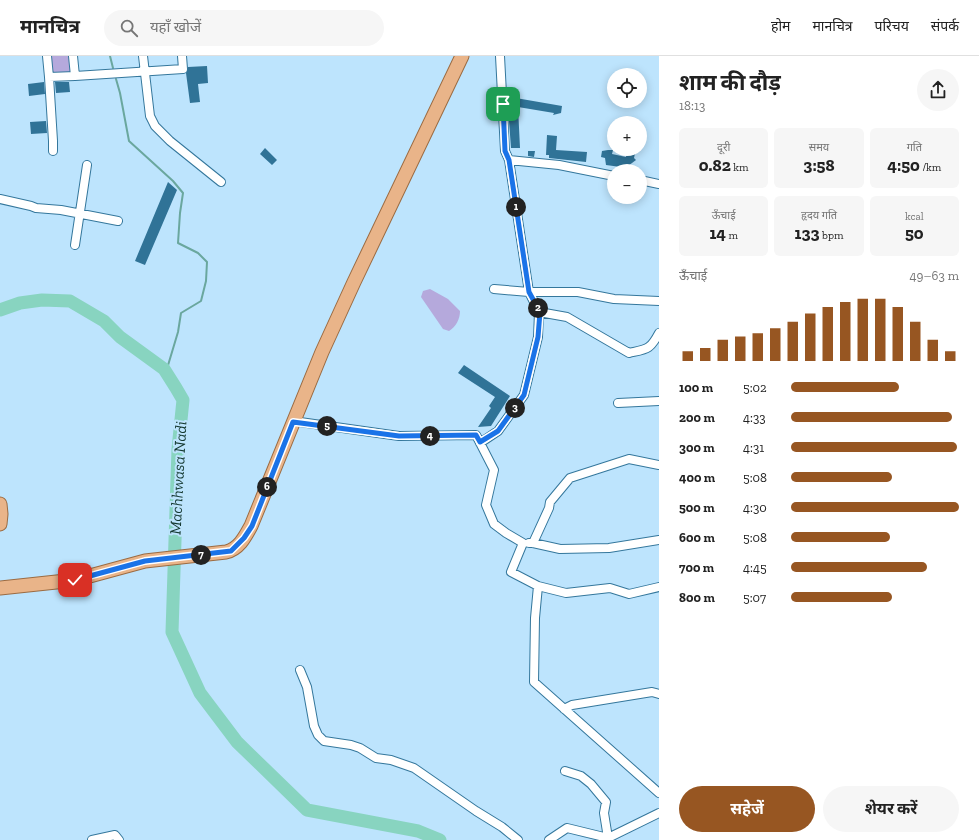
<!DOCTYPE html>
<html lang="hi">
<head>
<meta charset="utf-8">
<style>
  body { margin:0; font-family:"Zilla Slab","Noto Sans Devanagari",serif; background:#f6f6f6; color:#222; height:100vh; display:flex; flex-direction:column; font-size:15px; white-space:nowrap }
  * { box-sizing:border-box; margin:0 }
  p { font-size:13px; color:#767676 }
  .icon { flex:none; width:22px; height:22px; fill:none; stroke:currentColor; stroke-width:2; stroke-linecap:round; stroke-linejoin:round }
  .map { position:relative; flex:1; overflow:hidden }
  .sheet { display:flex; flex-direction:column; background:#fff; width:320px }
  .sheet>* { flex:none }
  .buttons { position:absolute; left:607px; top:12px; display:grid; gap:8px }
  .buttons a { display:grid; place-items:center; width:40px; height:40px; border-radius:50%; background:#fff; box-shadow:0 2px 10px #0003; font-size:20px }
  .pin { position:absolute; display:grid; place-items:center; width:34px; height:34px; color:#fff; margin:-17px; border-radius:8px; box-shadow:0 2px 6px #0006 }
  .km { position:absolute; width:20px; height:20px; margin:-10px; border-radius:50%; background:#222; color:#fff; font-size:11px; line-height:20px; text-align:center }
  .round { display:grid; place-items:center; flex:none; width:42px; height:42px; border-radius:21px; background:#f6f6f6 }
  .overview { display:flex; align-items:center; justify-content:space-between; height:68px; padding:0 20px }
  h1 { font-size:22px; font-weight:700; line-height:30px }
  .metrics { display:grid; grid-template-columns:repeat(3,1fr); gap:6px; height:68px; padding:4px 20px }
  .metrics div { display:grid; align-content:center; border-radius:6px; background:#f6f6f6; text-align:center }
  .metrics b { font-size:17px; font-weight:700 }
  .metrics small { font-size:11px; font-weight:400 }
  .metrics p { font-size:11px }
  .chart { height:112px; padding:8px 20px }
  .chart p { display:flex; justify-content:space-between }
  .chart svg { width:100%; height:72px; margin-top:4px; stroke:#975622; stroke-width:6 }
  .action { display:flex; gap:8px; margin-top:auto; padding:8px 20px }
  .action a { flex:1; height:46px; border-radius:24px; background:#975622; color:#fff; font-size:16px; font-weight:700; line-height:46px; text-align:center }
  .action a+a { background:#f6f6f6; color:#222 }
  ul { padding:0 20px; list-style:none; font-size:13px }
  li { display:grid; grid-template-columns:64px 48px 1fr; align-items:center; height:30px }
  li i { height:10px; border-radius:5px; background:#975622 }
  header { display:flex; align-items:center; gap:24px; box-sizing:border-box; height:56px; padding:0 20px; background:#fff; border-bottom:1px solid #e0e0e0 }
  header strong { font-size:19px }
  nav { display:flex; gap:22px; margin-inline-start:auto; font-size:14px }
  .search { width:280px; height:36px; background:#f6f6f6; display:flex; align-items:center; gap:10px; box-sizing:border-box; padding:0 14px; border-radius:22px; color:#767676; font-size:15px }
  main { display:flex; flex:1; min-height:0 }
  .map>svg:first-child { display:block }
  .green { fill:#b5a9dc }
  .lines { fill:none; stroke-linecap:round; stroke-linejoin:round }
  .stream { stroke:#6aa79e; stroke-width:2 }
  .river { stroke:#88d4c0; stroke-width:13 }
  .building { fill:#307397 }
  .street-casing { stroke:#34779c; stroke-width:10 }
  .primary-casing { stroke:#9b6b42; stroke-width:15 }
  .street { stroke:#fff; stroke-width:8 }
  .primary { stroke:#e9b489; stroke-width:13 }
  .route-casing { stroke:#fff; stroke-width:8 }
  .route { stroke:#1a73e8; stroke-width:5 }
  .labels { text-anchor:middle; dominant-baseline:central; stroke-width:4; stroke-linejoin:round; paint-order:stroke }
  .water-label { font-size:16px; font-style:italic; fill:#153931; stroke:#bde4fd }
</style>
</head>
<body>
<header>
<strong>मानचित्र</strong>
<div class="search"><svg class="icon" aria-label="search" viewBox="0 0 24 24"><circle cx="10" cy="10" r="6"/><path d="M15 15l6 6"/></svg>यहाँ खोजें</div>
<nav><a>होम</a><a>मानचित्र</a><a>परिचय</a><a>संपर्क</a></nav>
</header>
<main>
<div class="map">
<svg width="659" height="784" viewBox="0 0 659 784">
  <rect width="100%" height="100%" fill="#bde4fd"/>
  <path class="green" d="M49,0h21l1,19 -21,1z
    M430,233l18,10 12,12c0,8 -4,16 -11,20l-6,-2 -22,-32 2,-6z"/>
  <g class="lines">
    <path class="stream" d="M110,0l3,12
      M116,23l4,14 9,48 44,40 10,12 -3,20 -2,30 20,10 9,9 -1,19 -5,20 -20,12 -3,19 -12,40"/>
    <path class="river" d="M0,254l20,-7 22,-3 28,1 34,20 16,16 44,32 12,19 7,12 -5,49 -6,183 28,61 37,49 70,68 111,21 22,9"/>
  </g>
  <path class="building" d="M207,10l1,17 -10,1 2,18 -10,1 -4,-30 2,-6z
    M44,26l1,12 -16,2 -1,-12z
    M55,26h14l1,10 -14,1z
    M510,41l52,9 -1,7 -8,2 1,-2 -36,-6 2,41h-9l-3,-40z
    M46,65l1,12 -16,1 -1,-12z
    M547,79l10,1 -1,14 31,2 -1,10 -37,-4v-3h-3z
    M265,92l12,12 -5,5 -12,-11z
    M627,93h9l-2,9 2,2 -8,6v2l-22,-3 -1,-7 -4,-1 1,-6 6,-1h5l-1,4 14,3z
    M528,95h7l-1,6 -6,-1z
    M168,126l9,8 -32,75 -10,-4z
    M464,309l46,31 -19,30 -13,1 13,-19 -2,-2 6,-9 -37,-24z"/>
  <g class="lines">
    <defs>
      <path id="street" d="M47,0l2,21 26,-1 -2,-20
        M143,0l7,60 5,10 15,15 51,41
        M500,0l5,95 4,9
        M75,20l108,-7 -1,-13
        M49,21l4,64v10
        M640,124l19,4
        M0,143l31,7 5,2 25,2 57,11
        M75,189l12,-80
        M494,233l35,3h49l36,7 45,2
        M539,256l28,5 62,36c18,-4 21,-3 30,-20
        M618,347l41,-2
        M293,365l106,15 77,-1 18,35 -8,35 8,19 12,9 17,10 -12,29 27,14 -3,32 -1,64 125,111
        M480,387l18,-12 26,-36 14,-58 1,-25 -10,-20 -20,-132 50,5 55,11
        M529,487h4l27,6 49,-1 50,-8
        M533,487l16,-35 1,-6 20,-24 59,-19 30,6
        M538,530l28,7 44,-5 19,6 30,-7
        M300,614l7,17 7,39 4,9 6,6 27,4 9,3 16,10 15,2 23,8 62,43 26,16 16,13
        M564,653l8,-4 80,-13 7,2
        M565,715l16,5 10,8 15,18 -2,11 4,25
        M92,784l23,-5 4,5
        M549,784l18,-12 41,10 51,-25"/>
      <path id="primary" d="M0,448l1,10 -1,10
        M0,532l75,-8 70,-19 81,-9c13,-3 19,-15 25,-26l71,-174 32,-70 108,-226"/>
    </defs>
    <use href="#street" class="street-casing"/>
    <use href="#primary" class="primary-casing"/>
    <use href="#street" class="street"/>
    <use href="#primary" class="primary"/>
  </g>
  <g class="lines">
    <defs>
      <path id="route" d="M75,524l70,-19 86,-10 13,-13 8,-12 41,-104 106,14 77,-1 4,7 18,-11 26,-36 14,-58 2,-25 -11,-20 -20,-132 -4,-9 -2,-47"/>
    </defs>
    <use href="#route" class="route-casing"/>
    <use href="#route" class="route"/>
  </g>
  <g class="labels">
    <g class="water-label">
      <text transform="translate(178 422) rotate(-87)">Machhwasa Nadi</text>
    </g>
  </g>
</svg>
<div class="buttons">
<a><svg class="icon" aria-label="locate" viewBox="0 0 24 24"><circle cx="12" cy="12" r="6"/><path d="M12 2v4M12 18v4M2 12h4M18 12h4"/></svg></a>
<a>+</a>
<a>−</a>
</div>
<div class="pin" style="left:503px;top:48px;background:#1e9e55"><svg class="icon" aria-label="arrive" viewBox="0 0 24 24"><path d="M6 21V4h12l-3 4 3 4H6"/></svg></div>
<div class="pin" style="left:75px;top:524px;background:#d93025"><svg class="icon" aria-label="check" viewBox="0 0 24 24"><path d="M5 12l5 5 9-10"/></svg></div>
<b class="km" style="left:516px;top:151px">1</b>
<b class="km" style="left:538px;top:252px">2</b>
<b class="km" style="left:515px;top:352px">3</b>
<b class="km" style="left:430px;top:380px">4</b>
<b class="km" style="left:327px;top:370px">5</b>
<b class="km" style="left:267px;top:431px">6</b>
<b class="km" style="left:201px;top:499px">7</b>
</div>
<section class="sheet">
<div class="overview"><div><h1>शाम की दौड़</h1><p>18:13</p></div><a class="round"><svg class="icon" aria-label="share" viewBox="0 0 24 24"><path d="M12 15V3M7 8l5-5 5 5M5 13v7h14v-7"/></svg></a></div>
<div class="metrics">
<div><p>दूरी</p><b>0.82<small> km</small></b></div>
<div><p>समय</p><b>3:58</b></div>
<div><p>गति</p><b>4:50<small> /km</small></b></div>
</div>
<div class="metrics">
<div><p>ऊँचाई</p><b>14<small> m</small></b></div>
<div><p>हृदय गति</p><b>133<small> bpm</small></b></div>
<div><p>kcal</p><b>50</b></div>
</div>
<div class="chart"><p><span>ऊँचाई</span>49–63 m</p>
<svg viewBox="0 0 160 44" preserveAspectRatio="none"><path d="M5 44V38M15 44V36M25 44V31M35 44V29M45 44V27M55 44V24M65 44V20M75 44V15M85 44V11M95 44V8M105 44V6M115 44V6M125 44V11M135 44V20M145 44V31M155 44V38"/></svg>
</div>
<ul>
<li><b>100 m</b>5:02<i style="width:64%"></i></li>
<li><b>200 m</b>4:33<i style="width:96%"></i></li>
<li><b>300 m</b>4:31<i style="width:99%"></i></li>
<li><b>400 m</b>5:08<i style="width:60%"></i></li>
<li><b>500 m</b>4:30<i style="width:100%"></i></li>
<li><b>600 m</b>5:08<i style="width:59%"></i></li>
<li><b>700 m</b>4:45<i style="width:81%"></i></li>
<li><b>800 m</b>5:07<i style="width:60%"></i></li>
</ul>
<div class="action"><a>सहेजें</a><a>शेयर करें</a></div>
</section>
</main>
</body>
</html>
